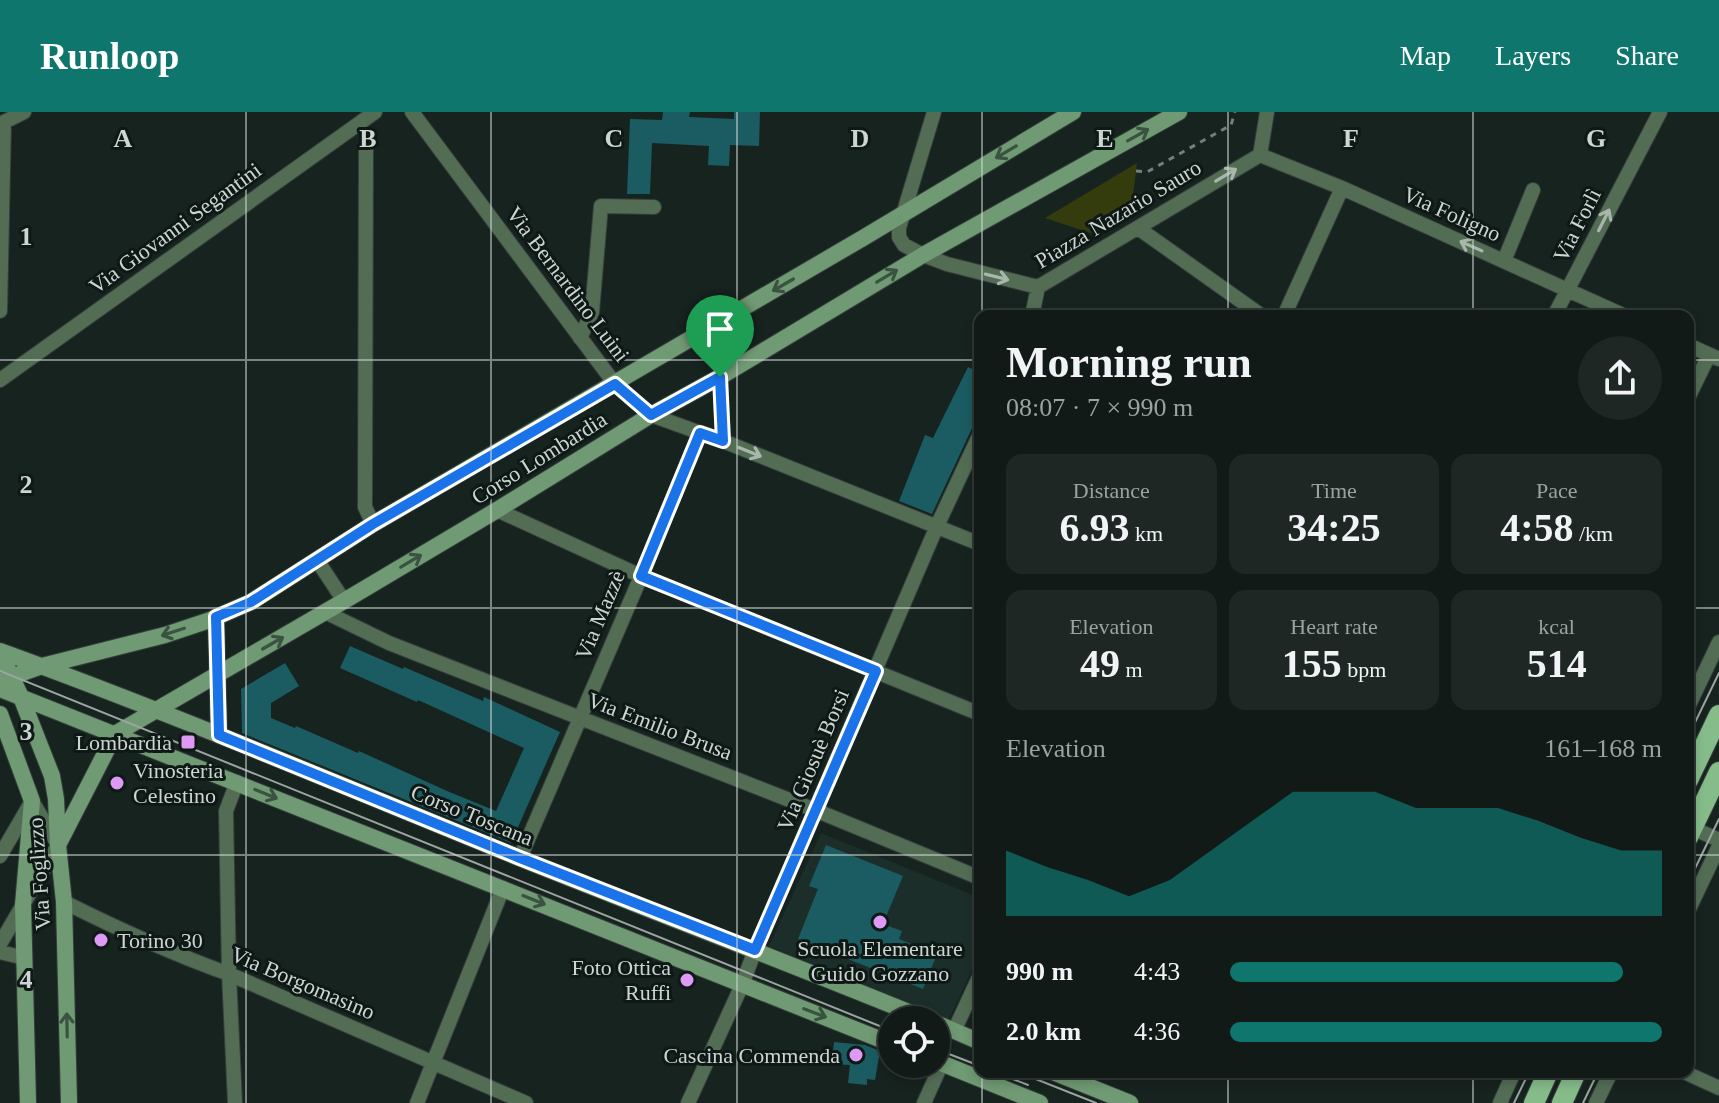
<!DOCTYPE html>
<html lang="en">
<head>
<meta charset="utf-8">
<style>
  body { margin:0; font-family:Georgia,serif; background:#1e2724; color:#f1f3f6; height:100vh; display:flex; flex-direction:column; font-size:30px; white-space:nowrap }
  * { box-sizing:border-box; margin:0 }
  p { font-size:26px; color:#9ca1a1 }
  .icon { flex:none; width:44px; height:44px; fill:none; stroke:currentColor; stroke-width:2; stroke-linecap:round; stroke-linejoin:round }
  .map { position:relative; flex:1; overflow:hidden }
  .side { position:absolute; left:974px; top:198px; width:720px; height:768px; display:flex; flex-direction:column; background:#111a17; border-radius:16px; box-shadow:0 4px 12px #0003,0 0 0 2px #303836 }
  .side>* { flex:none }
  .fabs { position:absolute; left:878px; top:894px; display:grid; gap:16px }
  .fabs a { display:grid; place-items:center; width:72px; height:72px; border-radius:50%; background:#111a17; box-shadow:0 4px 12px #0003,0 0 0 2px #303836; font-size:40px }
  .pin { position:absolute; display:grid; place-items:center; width:68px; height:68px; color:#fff; margin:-82px -34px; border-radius:50% 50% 50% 0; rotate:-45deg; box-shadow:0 0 8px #0007 }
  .pin .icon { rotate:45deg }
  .round { display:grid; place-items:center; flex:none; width:84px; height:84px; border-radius:42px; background:#1e2724 }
  .overview { display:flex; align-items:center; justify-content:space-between; height:136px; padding:0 32px }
  h1 { font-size:44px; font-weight:700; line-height:60px }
  .metrics { display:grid; grid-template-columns:repeat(3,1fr); gap:12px; height:136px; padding:8px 32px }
  .metrics div { display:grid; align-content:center; border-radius:16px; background:#1e2724; text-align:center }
  .metrics b { font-size:40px; font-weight:700 }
  .metrics small { font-size:22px; font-weight:400 }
  .metrics p { font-size:22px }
  .chart { height:224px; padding:16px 32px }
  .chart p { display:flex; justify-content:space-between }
  .chart svg { width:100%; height:144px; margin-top:8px; fill:#0f766e; opacity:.7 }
  ul { padding:0 32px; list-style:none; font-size:26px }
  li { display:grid; grid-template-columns:128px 96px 1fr; align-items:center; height:60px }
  li i { height:20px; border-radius:10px; background:#0f766e }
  header { display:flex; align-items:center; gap:48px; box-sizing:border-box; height:112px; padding:0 40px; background:#0f766e; color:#fff }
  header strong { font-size:38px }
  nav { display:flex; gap:44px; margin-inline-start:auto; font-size:28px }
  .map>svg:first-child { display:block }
  .built { fill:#1c2e29 }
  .green { fill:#343b0d }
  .building { fill:#1a5c62 }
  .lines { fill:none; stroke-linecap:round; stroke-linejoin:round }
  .street-casing { stroke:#343f3c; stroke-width:16 }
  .secondary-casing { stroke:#343f3c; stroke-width:18 }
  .primary-casing { stroke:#343f3c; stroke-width:22 }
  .path { stroke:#757f7b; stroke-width:3; stroke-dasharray:6 6; stroke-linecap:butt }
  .street { stroke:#536d55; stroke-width:14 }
  .secondary { stroke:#709a73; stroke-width:16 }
  .primary { stroke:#85bc8a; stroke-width:20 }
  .tram { stroke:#9ba4a1; stroke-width:2 }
  .oneway { stroke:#3a5340 }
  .oneway2 { stroke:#a8b6ac }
  .route-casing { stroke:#fff; stroke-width:16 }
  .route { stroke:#1a73e8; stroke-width:10 }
  .grid { fill:none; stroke:#cdd5d2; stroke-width:2; stroke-opacity:0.55 }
  .poi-dot { fill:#dd99f3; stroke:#0e1916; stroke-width:3 }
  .labels { text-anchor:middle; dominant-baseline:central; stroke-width:6; stroke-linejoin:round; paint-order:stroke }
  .street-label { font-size:22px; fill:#cdd5d2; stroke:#0e1916 }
  .poi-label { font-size:22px; fill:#cdd5d2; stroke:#0e1916; text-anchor:end }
  .grid-label { font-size:26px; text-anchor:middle; font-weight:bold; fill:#cdd5d2; stroke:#0e1916; stroke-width:6; stroke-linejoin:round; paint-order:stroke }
</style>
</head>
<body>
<header>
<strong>Runloop</strong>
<nav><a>Map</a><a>Layers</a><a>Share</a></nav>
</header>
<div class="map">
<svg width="1719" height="991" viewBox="0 0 1719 991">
  <rect width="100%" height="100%" fill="#17231f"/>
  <path class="built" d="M821,721l159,65v55l-31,66 -180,-73z"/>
  <path class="green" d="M1137,51l-6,49 -35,23 -51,-17z"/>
  <path class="building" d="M663,0h27l-1,5 45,2v-7h26l-1,34 -29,-1 -1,21 -21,-1 1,-19 -57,-3 -2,51h-23l3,-75 32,1z
    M968,255l12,6v38l-48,103 -33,-13 26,-66 8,3z
    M350,534l53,23 1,-2 79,34 1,-4 76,35 -49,111 -269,-110 -1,-44 44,-26 14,23 -28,17v15l24,10 1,-2 62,27 1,-2 88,40 49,20 28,-63 -106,-48 -1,2 -77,-34z
    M826,733l77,31 -20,48 19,7 -3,8 38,15 -14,35 -125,-50 20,-50 -9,-3z
    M834,930l31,3 15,6 -5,29 -8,-1v6l-19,-2 2,-18 -18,-1z"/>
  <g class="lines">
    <defs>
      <path id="street" d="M412,0l203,272 36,31 72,26 257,103
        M934,0l-35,116v9l5,8 19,10 24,9 91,23 222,-132 7,-43
        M366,35l-1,360 8,17
        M1260,43l82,33 283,128
        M1138,116l124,88
        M1504,149l29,-71
        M0,199l4,-189 20,-10
        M1032,204l6,-29
        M1284,204l58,-128
        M1554,204l106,-204
        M580,226l12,-26 9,-106 53,1
        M1688,233l31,14
        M720,265l3,64
        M0,268l375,-268
        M1688,286l21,-43
        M497,398l144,66 339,138
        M317,448l27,41
        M325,500l64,31 426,167 165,68
        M1688,595l31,-65
        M1688,714l31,14
        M0,744l32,-55 26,44 -58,99
        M520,746l116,-270 64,-155
        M64,790c54,27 109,52 165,72l297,129
        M1688,799l31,-65
        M0,840l25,6
        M954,919l26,-56
        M1684,960l35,16
        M235,991l-6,-129 -3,-163 11,-29
        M417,991l86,-215
        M688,991l54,-118 13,-35 182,-424 43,-92
        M924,991l18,-40
        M1500,991l14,-31
        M1596,991l15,-31"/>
      <path id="secondary" d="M216,505l3,118
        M0,539c174,63 345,136 517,206 137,55 274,107 411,163
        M0,540l21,45 31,79 4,23 2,46 6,57 5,201
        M0,569l42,-15 123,-31 45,-15 41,-18 122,-78 490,-286 210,-126
        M0,577l892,355
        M0,602l32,87 -9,104 5,198
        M58,733l57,-111 229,-133 153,-91 154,-95 69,-38 203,-122 256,-143
        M936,911l44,19
        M936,949l104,42
        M1053,960l77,31"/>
      <path id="primary" d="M1688,668l31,-65
        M1688,725l31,-65
        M1534,991l14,-31
        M1562,991l14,-31"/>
    </defs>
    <use href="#street" class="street-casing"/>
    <use href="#secondary" class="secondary-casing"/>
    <use href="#primary" class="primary-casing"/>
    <path class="path" d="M1136,59l11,1 84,-47 4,-13"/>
    <use href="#street" class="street"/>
    <use href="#secondary" class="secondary"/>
    <use href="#primary" class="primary"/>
    <path class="tram" d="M0,559l892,360
      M1688,625l31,-64
      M1688,771l31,-64
      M936,937l44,17
      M995,960l33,13
      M1018,960l78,31
      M1514,991l15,-31
      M1583,991l15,-31"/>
  </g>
  <defs><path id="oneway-shaft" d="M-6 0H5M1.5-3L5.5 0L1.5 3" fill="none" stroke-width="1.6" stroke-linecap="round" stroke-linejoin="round" transform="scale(2)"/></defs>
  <g class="oneway">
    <use href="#oneway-shaft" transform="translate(1138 23) rotate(-29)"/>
    <use href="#oneway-shaft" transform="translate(1006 40) rotate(149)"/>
    <use href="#oneway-shaft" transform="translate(887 164) rotate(-31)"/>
    <use href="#oneway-shaft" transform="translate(783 173) rotate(150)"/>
    <use href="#oneway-shaft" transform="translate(411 449) rotate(-31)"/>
    <use href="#oneway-shaft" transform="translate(173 520) rotate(162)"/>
    <use href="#oneway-shaft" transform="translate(273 531) rotate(-30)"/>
    <use href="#oneway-shaft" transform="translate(266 682) rotate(22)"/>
    <use href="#oneway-shaft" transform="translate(534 788) rotate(22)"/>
    <use href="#oneway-shaft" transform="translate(815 901) rotate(21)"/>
    <use href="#oneway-shaft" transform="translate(67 913) rotate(-91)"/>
  </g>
  <g class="oneway2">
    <use href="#oneway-shaft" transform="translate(1226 63) rotate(-31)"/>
    <use href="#oneway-shaft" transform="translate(1604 108) rotate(-63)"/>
    <use href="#oneway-shaft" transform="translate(1471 134) rotate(-156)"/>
    <use href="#oneway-shaft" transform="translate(997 165) rotate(14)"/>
    <use href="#oneway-shaft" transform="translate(750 340) rotate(22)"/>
  </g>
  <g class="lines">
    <defs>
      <path id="route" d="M720,265l3,64 -23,-8 -59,143 235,95 -121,279 -235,-92 -301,-123 -3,-118 35,-15 122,-78 242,-140 36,31z"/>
    </defs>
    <use href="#route" class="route-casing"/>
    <use href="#route" class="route"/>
  </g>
  <path class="grid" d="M246,0v991M491,0v991M737,0v991M982,0v204M1228,0v204M1473,0v204M0,248h980M1688,248h31M0,496h980M1688,496h31M0,743h980M1688,743h31M982,960v31M1228,960v31M1473,960v31"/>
  <g class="poi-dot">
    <rect x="180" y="622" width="16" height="16" rx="4"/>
    <circle cx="117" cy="671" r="8"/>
    <circle cx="880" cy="810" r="8"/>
    <circle cx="101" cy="828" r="8"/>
    <circle cx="687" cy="868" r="8"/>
    <circle cx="856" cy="943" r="8"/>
  </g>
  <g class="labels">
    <g class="street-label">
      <text transform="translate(1118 102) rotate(-31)">Piazza Nazario Sauro</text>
      <text transform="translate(1452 102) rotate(24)">Via Foligno</text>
      <text transform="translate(1577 113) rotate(-63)">Via Forlì</text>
      <text transform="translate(175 116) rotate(-36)">Via Giovanni Segantini</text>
      <text transform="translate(568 172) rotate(53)">Via Bernardino Luini</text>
      <text transform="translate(539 346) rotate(-32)">Corso Lombardia</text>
      <text transform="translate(600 503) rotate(-67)">Via Mazzè</text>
      <text transform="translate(660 614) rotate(21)">Via Emilio Brusa</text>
      <text transform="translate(813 648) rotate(-67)">Via Giosuè Borsi</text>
      <text transform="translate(472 703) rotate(22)">Corso Toscana</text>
      <text transform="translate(39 762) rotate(-94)">Via Foglizzo</text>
      <text transform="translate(303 871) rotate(23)">Via Borgomasino</text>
    </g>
    <g class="poi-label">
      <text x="172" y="630">Lombardia</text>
      <text x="133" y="658" text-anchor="start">Vinosteria<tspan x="133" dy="25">Celestino</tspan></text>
      <text x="117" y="828" text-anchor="start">Torino 30</text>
      <text x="880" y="836" text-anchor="middle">Scuola Elementare<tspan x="880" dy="25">Guido Gozzano</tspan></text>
      <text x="671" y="855">Foto Ottica<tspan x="671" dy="25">Ruffi</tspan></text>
      <text x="840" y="943">Cascina Commenda</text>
    </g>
  </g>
  <g class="grid-label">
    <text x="123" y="35">A</text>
    <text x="368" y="35">B</text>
    <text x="614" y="35">C</text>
    <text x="860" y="35">D</text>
    <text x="1105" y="35">E</text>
    <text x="1351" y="35">F</text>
    <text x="1596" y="35">G</text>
    <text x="26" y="133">1</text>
    <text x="26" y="381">2</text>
    <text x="26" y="628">3</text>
    <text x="26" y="876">4</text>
  </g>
</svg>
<div class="fabs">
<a><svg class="icon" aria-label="locate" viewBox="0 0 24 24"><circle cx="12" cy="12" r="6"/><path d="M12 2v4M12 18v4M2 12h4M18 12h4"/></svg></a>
</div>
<div class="pin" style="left:720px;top:265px;background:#1e9e55"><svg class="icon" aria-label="arrive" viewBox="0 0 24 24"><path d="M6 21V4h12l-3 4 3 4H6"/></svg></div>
<section class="side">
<div class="overview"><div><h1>Morning run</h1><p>08:07 · 7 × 990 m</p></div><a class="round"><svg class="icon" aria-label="share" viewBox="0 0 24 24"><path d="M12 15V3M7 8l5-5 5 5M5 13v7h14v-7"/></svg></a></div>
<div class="metrics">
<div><p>Distance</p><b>6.93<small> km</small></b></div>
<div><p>Time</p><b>34:25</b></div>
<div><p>Pace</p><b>4:58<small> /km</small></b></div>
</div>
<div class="metrics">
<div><p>Elevation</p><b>49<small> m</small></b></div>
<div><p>Heart rate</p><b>155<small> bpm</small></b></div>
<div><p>kcal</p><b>514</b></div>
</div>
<div class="chart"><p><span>Elevation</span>161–168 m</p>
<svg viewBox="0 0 160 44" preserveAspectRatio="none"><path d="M0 44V24L10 29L20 33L30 38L40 33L50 24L60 15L70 6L80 6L90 6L100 11L110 11L120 11L130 15L140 20L150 24L160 24V44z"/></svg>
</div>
<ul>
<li><b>990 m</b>4:43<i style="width:91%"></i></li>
<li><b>2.0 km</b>4:36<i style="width:100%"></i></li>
</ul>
</section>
</div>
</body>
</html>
